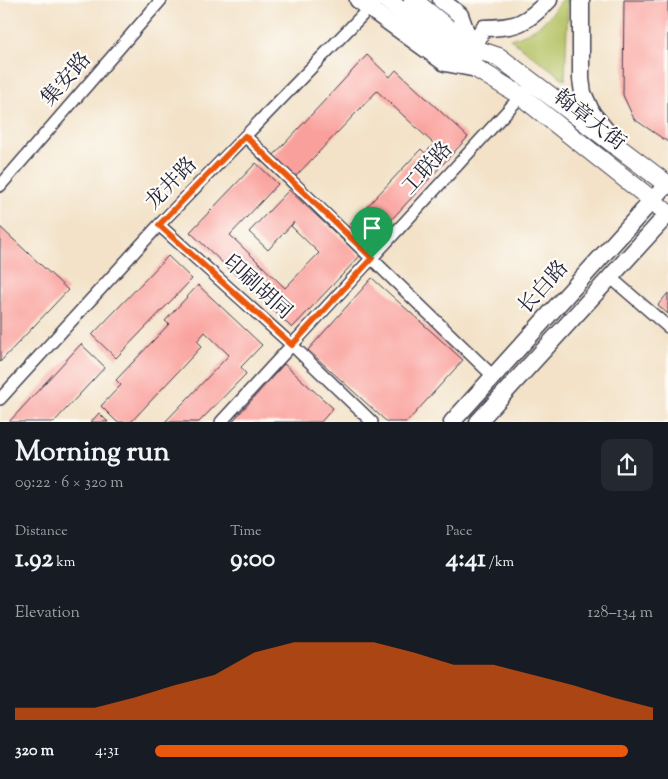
<!DOCTYPE html>
<html lang="en">
<head>
<meta charset="utf-8">
<style>
  body { margin:0; font-family:"Sorts Mill Goudy","Noto Serif SC",serif; background:#242831; color:#f1f3f6; height:100vh; display:flex; flex-direction:column; font-size:19px; white-space:nowrap }
  * { box-sizing:border-box; margin:0 }
  p { font-size:16px; color:#9ea1a6 }
  .icon { flex:none; width:28px; height:28px; fill:none; stroke:currentColor; stroke-width:2; stroke-linecap:round; stroke-linejoin:round }
  .map { position:relative; height:422px; overflow:hidden }
  .sheet { display:flex; flex-direction:column; background:#171b24; flex:1 }
  .sheet>* { flex:none }
  .pin { position:absolute; display:grid; place-items:center; width:42px; height:42px; color:#fff; margin:-51px -21px; border-radius:50% 50% 50% 0; rotate:-45deg; box-shadow:0 0 5px #0007 }
  .pin .icon { rotate:45deg }
  .round { display:grid; place-items:center; flex:none; width:52px; height:52px; border-radius:10px; background:#242831 }
  .summary { display:flex; align-items:center; justify-content:space-between; height:85px; padding:0 15px }
  h1 { font-size:28px; font-weight:700; line-height:38px }
  .metrics { display:grid; grid-template-columns:repeat(3,1fr); gap:8px; height:85px; padding:5px 15px }
  .metrics div { display:grid; align-content:center }
  .metrics b { font-size:25px; font-weight:700 }
  .metrics small { font-size:14px; font-weight:400 }
  .metrics p { font-size:14px }
  .chart { height:140px; padding:10px 15px }
  .chart p { display:flex; justify-content:space-between }
  .chart svg { width:100%; height:90px; margin-top:5px; fill:#ea580c; opacity:.7 }
  ul { padding:0 15px; list-style:none; font-size:16px }
  li { display:grid; grid-template-columns:80px 60px 1fr; align-items:center; height:38px }
  li i { height:12px; border-radius:6px; background:#ea580c }
  .map>svg:first-child { display:block }
  .green { fill:#b5c365; stroke:#6c7250 }
  .building { fill:#faa09c }
  .lines { fill:none; stroke-linecap:round; stroke-linejoin:round }
  .street-casing { stroke:#413f50; stroke-width:14 }
  .secondary-casing { stroke:#413f50; stroke-width:19 }
  .primary-casing { stroke:#413f50; stroke-width:20 }
  .street { stroke:#fff; stroke-width:11 }
  .secondary { stroke:#fff; stroke-width:16 }
  .primary { stroke:#fff; stroke-width:18 }
  .route-casing { stroke:#fff; stroke-width:10 }
  .route { stroke:#ea580c; stroke-width:6 }
  .labels { text-anchor:middle; dominant-baseline:central; stroke-width:4.5; stroke-linejoin:round; paint-order:stroke }
  .street-label { font-size:21px; fill:#22223b; stroke:#fdfcf7 }
</style>
</head>
<body>
<div class="map">
<svg width="668" height="422" viewBox="0 0 668 422">
  <rect width="100%" height="100%" fill="#fdfcf7"/>
  <filter id="ink" filterUnits="userSpaceOnUse"><feTurbulence type="fractalNoise" baseFrequency=".02" numOctaves="2"/><feDisplacementMap in="SourceGraphic" scale="10" xChannelSelector="R" yChannelSelector="G"/><feConvolveMatrix kernelMatrix="1 2 1 2 8 2 1 2 1" color-interpolation-filters="sRGB"/></filter>
  <filter id="wash" filterUnits="userSpaceOnUse"><feTurbulence type="fractalNoise" baseFrequency=".0096" numOctaves="4" result="noise"/><feDisplacementMap in="SourceGraphic" scale="20" xChannelSelector="R" yChannelSelector="G"/><feGaussianBlur stdDeviation="1.12" result="paint"/><feColorMatrix in="noise" values="0 0 0 0 0 0 0 0 0 0 0 0 0 0 0 0 0 1.4 0 .05"/><feComposite in="paint" operator="in"/></filter>
  <g filter="url(#wash)">
    <rect width="100%" height="100%" fill="#f3e2c8"/>
    <path class="green" d="M561,0h7l-3,80 -55,-41c23,-6 39,-18 51,-39z"/>
    <g id="blocks">
      <path class="building" d="M624,0h44v142l-34,-23 -11,-24z
        M367,55l23,22 6,-7 72,67 -102,110 -20,-18 75,-80 4,4 9,-9 -57,-53 -83,87 -22,-21z
        M256,163l22,21 -48,51 55,53 34,-35 -28,-27 3,-4 -26,28 -19,-18 40,-42 71,66 -68,72 -102,-96z
        M0,227l68,63 -68,72z
        M168,256l24,23 -76,79 -24,-23z
        M372,278l91,82 -56,62h-20l-79,-72z
        M198,285l64,60 -21,22 5,7 -47,48h-34l64,-67 -24,-23 -8,9 5,5 -71,76h-14l-16,-16 20,-21 -5,-5 53,-56 -4,-3z
        M668,293v21l-10,-9z
        M81,344l24,23 -51,55h-45z
        M284,364l49,44 -12,14h-89z
        M99,413l9,9h-17z"/>
    </g>
  </g>
  <g filter="url(#ink)">
    <use href="#blocks" fill-opacity="0" stroke="#413f50" stroke-width="1"/>
    <g class="lines">
      <defs>
        <path id="street" d="M245,136l248,240
          M0,186l161,-186
          M159,225l133,120 80,77
          M610,277l58,50
          M0,399l159,-174 218,-225
          M221,422l300,-326"/>
        <path id="secondary" d="M358,0l87,63 32,6
          M441,0l19,15 12,33
          M581,0v79l2,14 9,20 21,26
          M472,48l12,-20c32,0 43,-5 65,-28
          M452,422l216,-239
          M478,422l190,-208"/>
        <path id="primary" d="M387,0l90,69 44,27 131,104 16,14
          M413,0l59,48 27,9 169,128"/>
      </defs>
      <use href="#street" class="street-casing"/>
      <use href="#secondary" class="secondary-casing"/>
      <use href="#primary" class="primary-casing"/>
      <use href="#street" class="street"/>
      <use href="#secondary" class="secondary"/>
      <use href="#primary" class="primary"/>
    </g>
  </g>
  <g class="lines" filter="url(#ink)">
    <defs>
      <path id="route" d="M245,136l127,122 -80,87 -133,-120z"/>
    </defs>
    <use href="#route" class="route-casing"/>
    <use href="#route" class="route"/>
  </g>
  <g class="labels">
    <g class="street-label">
      <text transform="translate(67 80) rotate(-49)">集安路</text>
      <text transform="translate(589 121) rotate(38)">翰章大街</text>
      <text transform="translate(428 169) rotate(-47)">工联路</text>
      <text transform="translate(172 184) rotate(-46)">龙井路</text>
      <text transform="translate(257 288) rotate(42)">印刷胡同</text>
      <text transform="translate(544 288) rotate(-48)">长白路</text>
    </g>
  </g>
</svg>
<div class="pin" style="left:372px;top:258px;background:#1e9e55"><svg class="icon" aria-label="arrive" viewBox="0 0 24 24"><path d="M6 21V4h12l-3 4 3 4H6"/></svg></div>
</div>
<section class="sheet">
<div class="summary"><div><h1>Morning run</h1><p>09:22 · 6 × 320 m</p></div><a class="round"><svg class="icon" aria-label="share" viewBox="0 0 24 24"><path d="M12 15V3M7 8l5-5 5 5M5 13v7h14v-7"/></svg></a></div>
<div class="metrics">
<div><p>Distance</p><b>1.92<small> km</small></b></div>
<div><p>Time</p><b>9:00</b></div>
<div><p>Pace</p><b>4:41<small> /km</small></b></div>
</div>
<div class="chart"><p><span>Elevation</span>128–134 m</p>
<svg viewBox="0 0 160 44" preserveAspectRatio="none"><path d="M0 44V38L10 38L20 38L30 33L40 27L50 22L60 11L70 6L80 6L90 6L100 11L110 17L120 17L130 22L140 27L150 33L160 38V44z"/></svg>
</div>
<ul>
<li><b>320 m</b>4:31<i style="width:95%"></i></li>
</ul>
</section>
</body>
</html>
